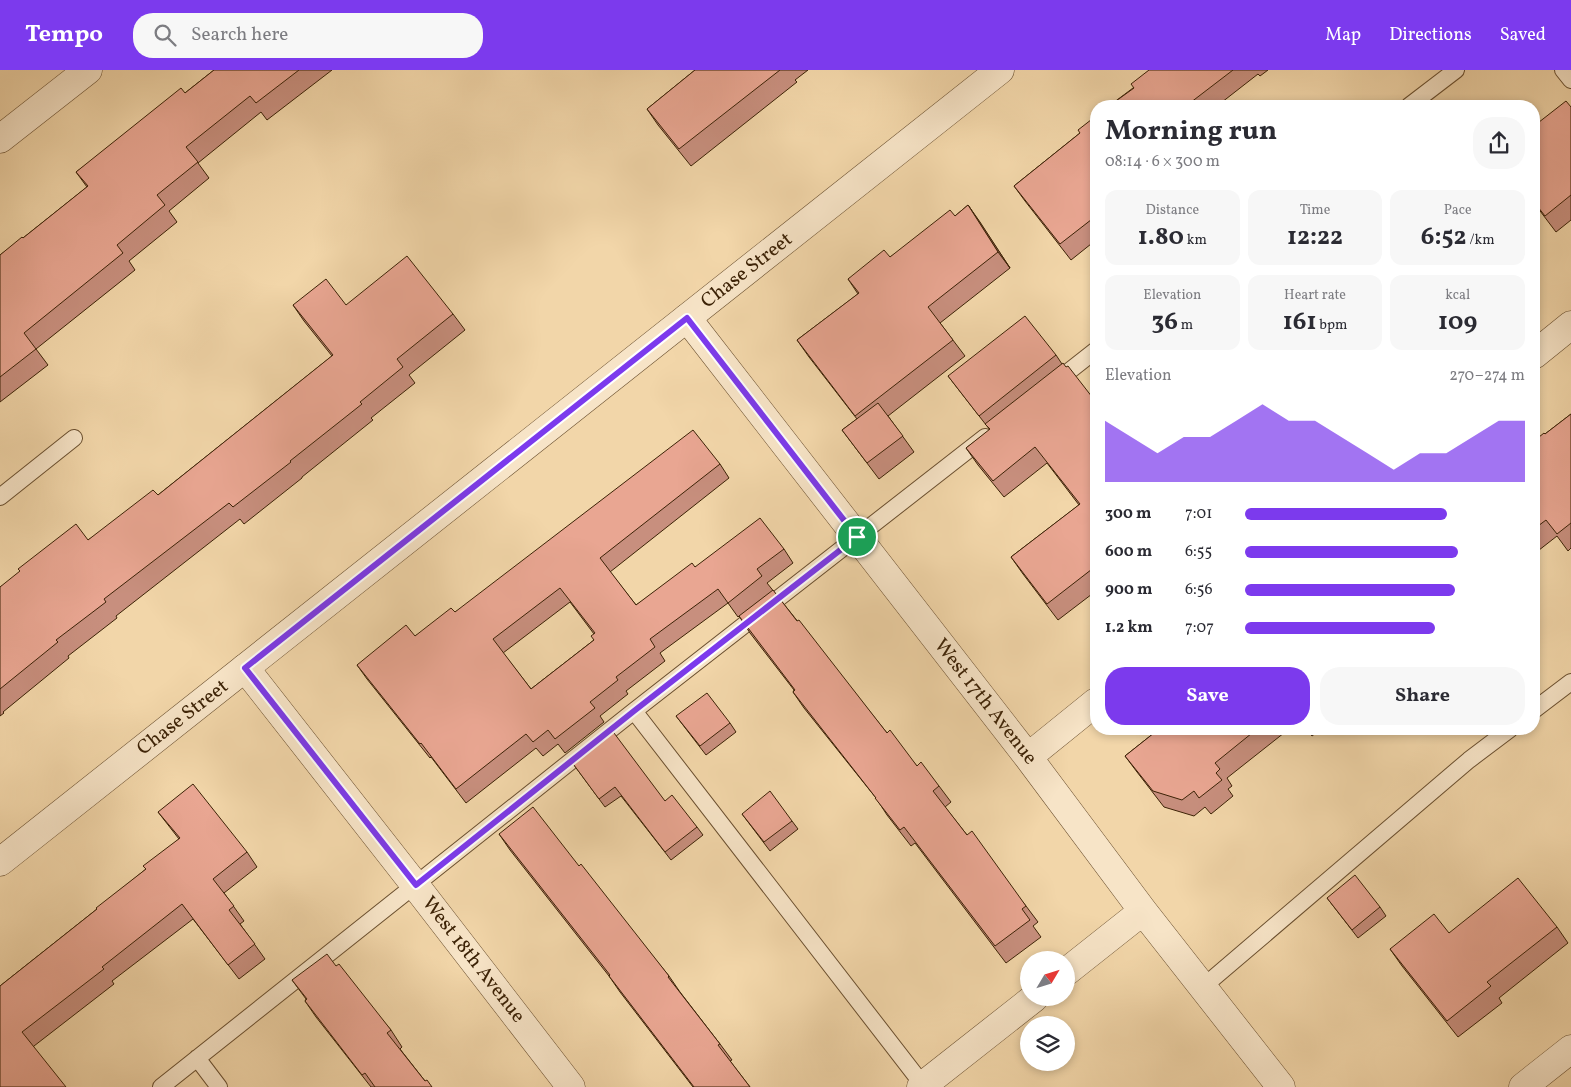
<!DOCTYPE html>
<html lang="en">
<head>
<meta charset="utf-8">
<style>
  body { margin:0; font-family:Vollkorn,serif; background:#f7f7f7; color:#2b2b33; height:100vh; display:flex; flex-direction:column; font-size:19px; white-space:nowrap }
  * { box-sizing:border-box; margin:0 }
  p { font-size:16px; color:#7c7c81 }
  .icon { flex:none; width:28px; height:28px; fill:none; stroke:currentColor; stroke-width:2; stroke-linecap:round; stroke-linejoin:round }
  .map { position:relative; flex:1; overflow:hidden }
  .details { position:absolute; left:1090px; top:30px; width:450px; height:635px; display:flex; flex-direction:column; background:#fff; border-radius:20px; box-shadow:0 2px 8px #0003 }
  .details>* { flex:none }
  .needle { width:32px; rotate:52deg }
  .controls { position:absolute; left:1020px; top:881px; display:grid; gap:10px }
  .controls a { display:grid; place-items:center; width:55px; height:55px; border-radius:50%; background:#fff; box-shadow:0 2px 8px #0003; font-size:25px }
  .pin { position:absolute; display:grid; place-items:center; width:42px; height:42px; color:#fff; margin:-21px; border:2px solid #fff; border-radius:50%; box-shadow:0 1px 5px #0007 }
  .round { display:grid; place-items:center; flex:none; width:52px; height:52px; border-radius:20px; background:#f7f7f7 }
  .summary { display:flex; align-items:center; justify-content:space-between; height:85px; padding:0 15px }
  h1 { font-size:28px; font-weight:700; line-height:38px }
  .metrics { display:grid; grid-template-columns:repeat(3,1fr); gap:8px; height:85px; padding:5px 15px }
  .metrics div { display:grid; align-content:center; border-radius:12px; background:#f7f7f7; text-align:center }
  .metrics b { font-size:25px; font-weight:700 }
  .metrics small { font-size:14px; font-weight:400 }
  .metrics p { font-size:14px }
  .chart { height:140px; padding:10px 15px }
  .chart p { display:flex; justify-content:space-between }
  .chart svg { width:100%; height:90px; margin-top:5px; fill:#7c3aed; opacity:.7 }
  .primary-button { display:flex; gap:10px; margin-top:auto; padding:10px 15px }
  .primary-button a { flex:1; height:58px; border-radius:20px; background:#7c3aed; color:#fff; font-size:20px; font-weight:700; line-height:58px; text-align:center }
  .primary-button a+a { background:#f7f7f7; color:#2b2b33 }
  ul { padding:0 15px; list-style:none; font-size:16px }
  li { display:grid; grid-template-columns:80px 60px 1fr; align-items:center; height:38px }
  li i { height:12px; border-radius:6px; background:#7c3aed }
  header { display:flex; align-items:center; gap:30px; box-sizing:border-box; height:70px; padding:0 25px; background:#7c3aed; color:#fff }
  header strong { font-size:24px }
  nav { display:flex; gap:28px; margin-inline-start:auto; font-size:18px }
  .search { width:350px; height:45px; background:#f7f7f7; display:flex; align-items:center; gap:12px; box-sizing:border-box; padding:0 18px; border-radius:20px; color:#7c7c81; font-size:19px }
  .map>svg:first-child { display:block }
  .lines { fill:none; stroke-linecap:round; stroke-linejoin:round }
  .service-casing { stroke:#6a4f2f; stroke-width:18 }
  .minor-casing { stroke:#6a4f2f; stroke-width:29 }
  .tertiary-casing { stroke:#6a4f2f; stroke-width:29 }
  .service { stroke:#f7e4c7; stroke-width:16 }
  .minor { stroke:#f7e4c7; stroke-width:28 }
  .tertiary { stroke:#f7e4c7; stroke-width:28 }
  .wall { fill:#c88f7e; stroke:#3c2206; fill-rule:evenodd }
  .shaded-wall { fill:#a37466; stroke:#3c2206 }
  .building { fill:#e9a692; stroke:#3c2206; fill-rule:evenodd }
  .route-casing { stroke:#fff; stroke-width:10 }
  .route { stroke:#7c3aed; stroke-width:6 }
  .labels { text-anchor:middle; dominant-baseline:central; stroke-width:4; stroke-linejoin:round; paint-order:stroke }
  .street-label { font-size:20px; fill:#3c2206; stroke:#f7e4c7 }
</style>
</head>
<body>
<header>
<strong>Tempo</strong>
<div class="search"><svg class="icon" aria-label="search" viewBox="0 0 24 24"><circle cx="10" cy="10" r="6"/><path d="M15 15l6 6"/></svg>Search here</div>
<nav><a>Map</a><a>Directions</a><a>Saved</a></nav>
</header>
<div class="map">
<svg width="1571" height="1017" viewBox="0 0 1571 1017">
  <rect width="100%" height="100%" fill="#f2d6a9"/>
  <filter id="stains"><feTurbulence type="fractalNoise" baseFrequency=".004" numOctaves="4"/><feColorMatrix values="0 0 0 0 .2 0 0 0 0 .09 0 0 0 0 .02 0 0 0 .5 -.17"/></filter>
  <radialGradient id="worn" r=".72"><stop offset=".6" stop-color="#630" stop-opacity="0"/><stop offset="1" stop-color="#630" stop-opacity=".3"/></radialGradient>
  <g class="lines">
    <defs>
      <path id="service" d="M1563,0l8,10
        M1409,36l47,-36
        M1054,313l42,-33
        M0,427l74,-59
        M1534,640l37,-28
        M634,641l289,374
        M1203,917l266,-227 41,-31
        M197,988l22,29
        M161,1017l473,-376 351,-274"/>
      <path id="minor" d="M0,69l88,-69
        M687,248l341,439 115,154 138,176
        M1534,285l37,-30
        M245,598l170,217 156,202
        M1028,687l68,-55
        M1066,902l77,-61
        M921,1017l113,-89
        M1523,1017l48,-38"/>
      <path id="tertiary" d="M0,792l1000,-792"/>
    </defs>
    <use href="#service" class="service-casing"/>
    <use href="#minor" class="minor-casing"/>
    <use href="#tertiary" class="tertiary-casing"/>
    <use href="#service" class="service"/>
    <use href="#minor" class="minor"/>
    <use href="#tertiary" class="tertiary"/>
  </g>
  <path class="wall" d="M214,0h118l-65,50 -6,-8 -63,51 11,15 -40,33 8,11 -48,39 6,9 -99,79 12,16 -48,37v-147l23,-17 64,-51 -11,-15 109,-79z
    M695,0h113l-13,10 2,2 -106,84 -33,-41 -11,-16z
    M1149,0h119l-8,6 -2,-2 -41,32h-108l24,-18z
    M1571,37v113l-15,12 -22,-29v-64l4,-4 -4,-6z
    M1096,46v124l-25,20 -46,-59 -11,-15 66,-53z
    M968,135l42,63 -70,55 25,33 -77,60 26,36 -35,27 -37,-49 15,-11 -48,-62 -12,-17 61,-46 -10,-15 42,-22 65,-41z
    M293,235h53l107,9 12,16 -56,45 6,8 -44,35 2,2 -71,57v1l-58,46 -4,-5 -124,97 1,2 -49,38 1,2 -66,54 1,1 -4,3v-129l88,-47 70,-45 174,-139 -28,-35z
    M1056,285l6,9 34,38v189l-38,29 -35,-46 -12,-17 68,-52 -32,-42 -43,34 -26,-32 -12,-17 24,-18 -42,-54z
    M1571,344v134l-3,3 -11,-15 -23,18v-113l11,-7z
    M720,394l9,14 -119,94 26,33 59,-38 89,-18 9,14 -26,20 120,150 30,33 22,20 12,16 -6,5 22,28 59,71 12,16 -5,4 8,11 -35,26 -91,-120 -4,3 -24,-31 -11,-17 -72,-90 -11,-16 1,-2 -44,-57 -11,-17 -1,1 -10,-14 -68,50 5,8 -39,30 2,3 -28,22 4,6 -39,31 -7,-9 -15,12 -7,-8 -70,55 -35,-46 -1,1 -63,-79 -10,-14 58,-29 40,-24zM570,532l24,32v6l-63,49 -28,-36z
    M676,646l54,7 6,9 -30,23z
    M1159,659h130l-62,49 5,8 -4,3 5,7 -22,18 -6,-7 -11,9 -30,-9 -27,-35 -12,-16z
    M1306,659h15l-9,7z
    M571,691l94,40 32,26 6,8 -32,25 -50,-64 -16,11z
    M158,742l89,40 10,15 -33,26 20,28 -4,3 25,35 -26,20 -46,-60 -81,62 2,3 -80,62 -34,41v-101l97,-77 49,-40 33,-30z
    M742,744l50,7 6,8 -28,22z
    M499,764l80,32 90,110 11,16 40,52 12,16 -2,1 20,26h-57l-73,-95 -11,-16 -99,-126z
    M1327,828l53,9 6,9 -28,22z
    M1557,857l11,16 -69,55 3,5 -44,34 -56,-71 -12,-17 59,-16z
    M336,896l55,64 11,17 -2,2 25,32 7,6h-61l-55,-70 -11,-16 1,-2 -14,-19z"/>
  <path class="shaded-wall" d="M968,135l12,17 30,46 -12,-16z"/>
  <path class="building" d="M214,0h85l-43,33 -6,-7 -64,51 12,15 -41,33 8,10 -48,40 6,8 -99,80 12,16 -36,28v-122l22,-18 1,1 65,-52 -12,-14 105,-84 4,5z
    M695,0h85l-101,79 -32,-40z
    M1149,0h84l-47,36h-77l25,-18 -3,-4z
    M1566,31l5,6v88l-26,21 -11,-14v-63l5,-4 -5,-6v-3z
    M1096,46v100l-36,28 -46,-58 66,-53 -2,-3z
    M968,135l30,47 -70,55 25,33 -98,76 -58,-76 62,-47 -11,-14 36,-29 6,7 60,-47 5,6z
    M407,186l46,58 -56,45 6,8 -43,35 2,2 -72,57 1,1 -58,45 -4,-4 -125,96 2,3 -50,38 2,2 -58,47v-102l20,-16 -2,-2 58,-45 12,16 65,-50 5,5 175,-140 -40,-50 33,-26 20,26z
    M1025,246l31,39 -77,61 -31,-40z
    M1063,293l3,4 2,-1 28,36v164l-49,38 -36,-47 69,-53 -45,-57 -42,34 -27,-33 24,-19 -5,-5z
    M878,333l25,33 -36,27 -25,-33z
    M1571,344v109l-14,11 -11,-14 -12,9v-88l10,-8 1,1z
    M693,360l27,34 -120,94 36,47 56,-42 3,4 65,-49 24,31 -27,20 5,7 -34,27 -10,-14 -68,50 5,8 -39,30 2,3 -28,22 5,6 -40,31 -7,-9 -15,12 -7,-8 -70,55 -35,-46 -1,1 -63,-79 49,-40 9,11 36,-28 4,4zM560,518l35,45 -4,3 3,4 -63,49 -38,-50z
    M773,520l24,31 2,-1 88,113 3,-3 27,36 4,-4 18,24 -6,5 34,44 5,-4 54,75 -4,3 8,11 -35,26 -91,-119 -4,3 -25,-32h1l-83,-106 2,-2 -56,-74z
    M707,623l23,30 -30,23 -24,-30z
    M611,659l54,72 7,-6 25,32 -32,25 -50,-65 -16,12 -28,-38z
    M1159,659h98l-42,34 5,6 -4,4 6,7 -23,18 -5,-7 -12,9 -29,-9 -28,-35z
    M193,714l54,68 -34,27 21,27 -5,4 26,34 -27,21 -46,-61 -80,63 2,2 -82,63 44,55h-66v-101l97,-77 -1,-1 50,-39 -3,-3 37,-28 -22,-26z
    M770,721l22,30 -28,21 -22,-28z
    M533,737l46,59 2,-2 88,112 -1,1 52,67 -2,1 32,42h-56l-85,-111 1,-1 -111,-141z
    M1355,805l25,32 -28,23 -25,-32z
    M1518,808l39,49 -70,55 4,4 -44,35 -57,-72 44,-35 15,19z
    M327,884l9,12 3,-2 52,66 -4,3 38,48 2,-1 5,7h-57l-10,-14 -3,2 -57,-74 2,-2 -15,-19z"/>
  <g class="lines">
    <defs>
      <path id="route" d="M687,248l170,219 -223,174 -218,174 -171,-217z"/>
    </defs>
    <use href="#route" class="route-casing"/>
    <use href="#route" class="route"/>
  </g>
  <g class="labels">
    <g class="street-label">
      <text transform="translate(747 201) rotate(-38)">Chase Street</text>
      <text transform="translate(985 632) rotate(52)">West 17th Avenue</text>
      <text transform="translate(183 648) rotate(-38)">Chase Street</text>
      <text transform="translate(473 890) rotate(52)">West 18th Avenue</text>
    </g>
  </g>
  <rect width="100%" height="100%" filter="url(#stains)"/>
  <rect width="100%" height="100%" fill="url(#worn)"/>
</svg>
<div class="controls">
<a><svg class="needle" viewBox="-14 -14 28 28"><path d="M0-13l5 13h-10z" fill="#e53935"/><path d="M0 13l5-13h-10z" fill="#7c7c81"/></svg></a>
<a><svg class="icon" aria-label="layers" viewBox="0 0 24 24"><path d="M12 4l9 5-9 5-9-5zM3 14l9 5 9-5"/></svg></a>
</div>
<div class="pin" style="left:857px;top:467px;background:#1e9e55"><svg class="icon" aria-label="arrive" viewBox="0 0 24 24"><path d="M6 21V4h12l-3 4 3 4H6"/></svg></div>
<section class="details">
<div class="summary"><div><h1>Morning run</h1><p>08:14 · 6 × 300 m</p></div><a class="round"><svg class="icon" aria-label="share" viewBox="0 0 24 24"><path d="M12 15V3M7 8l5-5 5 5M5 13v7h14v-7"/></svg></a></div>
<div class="metrics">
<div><p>Distance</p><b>1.80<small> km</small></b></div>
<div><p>Time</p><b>12:22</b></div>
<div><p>Pace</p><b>6:52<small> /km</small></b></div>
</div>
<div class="metrics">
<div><p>Elevation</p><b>36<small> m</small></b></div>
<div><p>Heart rate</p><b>161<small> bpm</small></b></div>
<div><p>kcal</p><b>109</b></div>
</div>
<div class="chart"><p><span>Elevation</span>270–274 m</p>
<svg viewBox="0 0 160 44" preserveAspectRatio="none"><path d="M0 44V14L10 22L20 30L30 22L40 22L50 14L60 6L70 14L80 14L90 22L100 30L110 38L120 30L130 30L140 22L150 14L160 14V44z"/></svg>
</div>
<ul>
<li><b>300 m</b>7:01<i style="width:72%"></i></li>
<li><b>600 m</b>6:55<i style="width:76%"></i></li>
<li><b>900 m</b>6:56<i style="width:75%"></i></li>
<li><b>1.2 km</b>7:07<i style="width:68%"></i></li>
</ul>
<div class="primary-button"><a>Save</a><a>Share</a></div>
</section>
</div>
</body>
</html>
